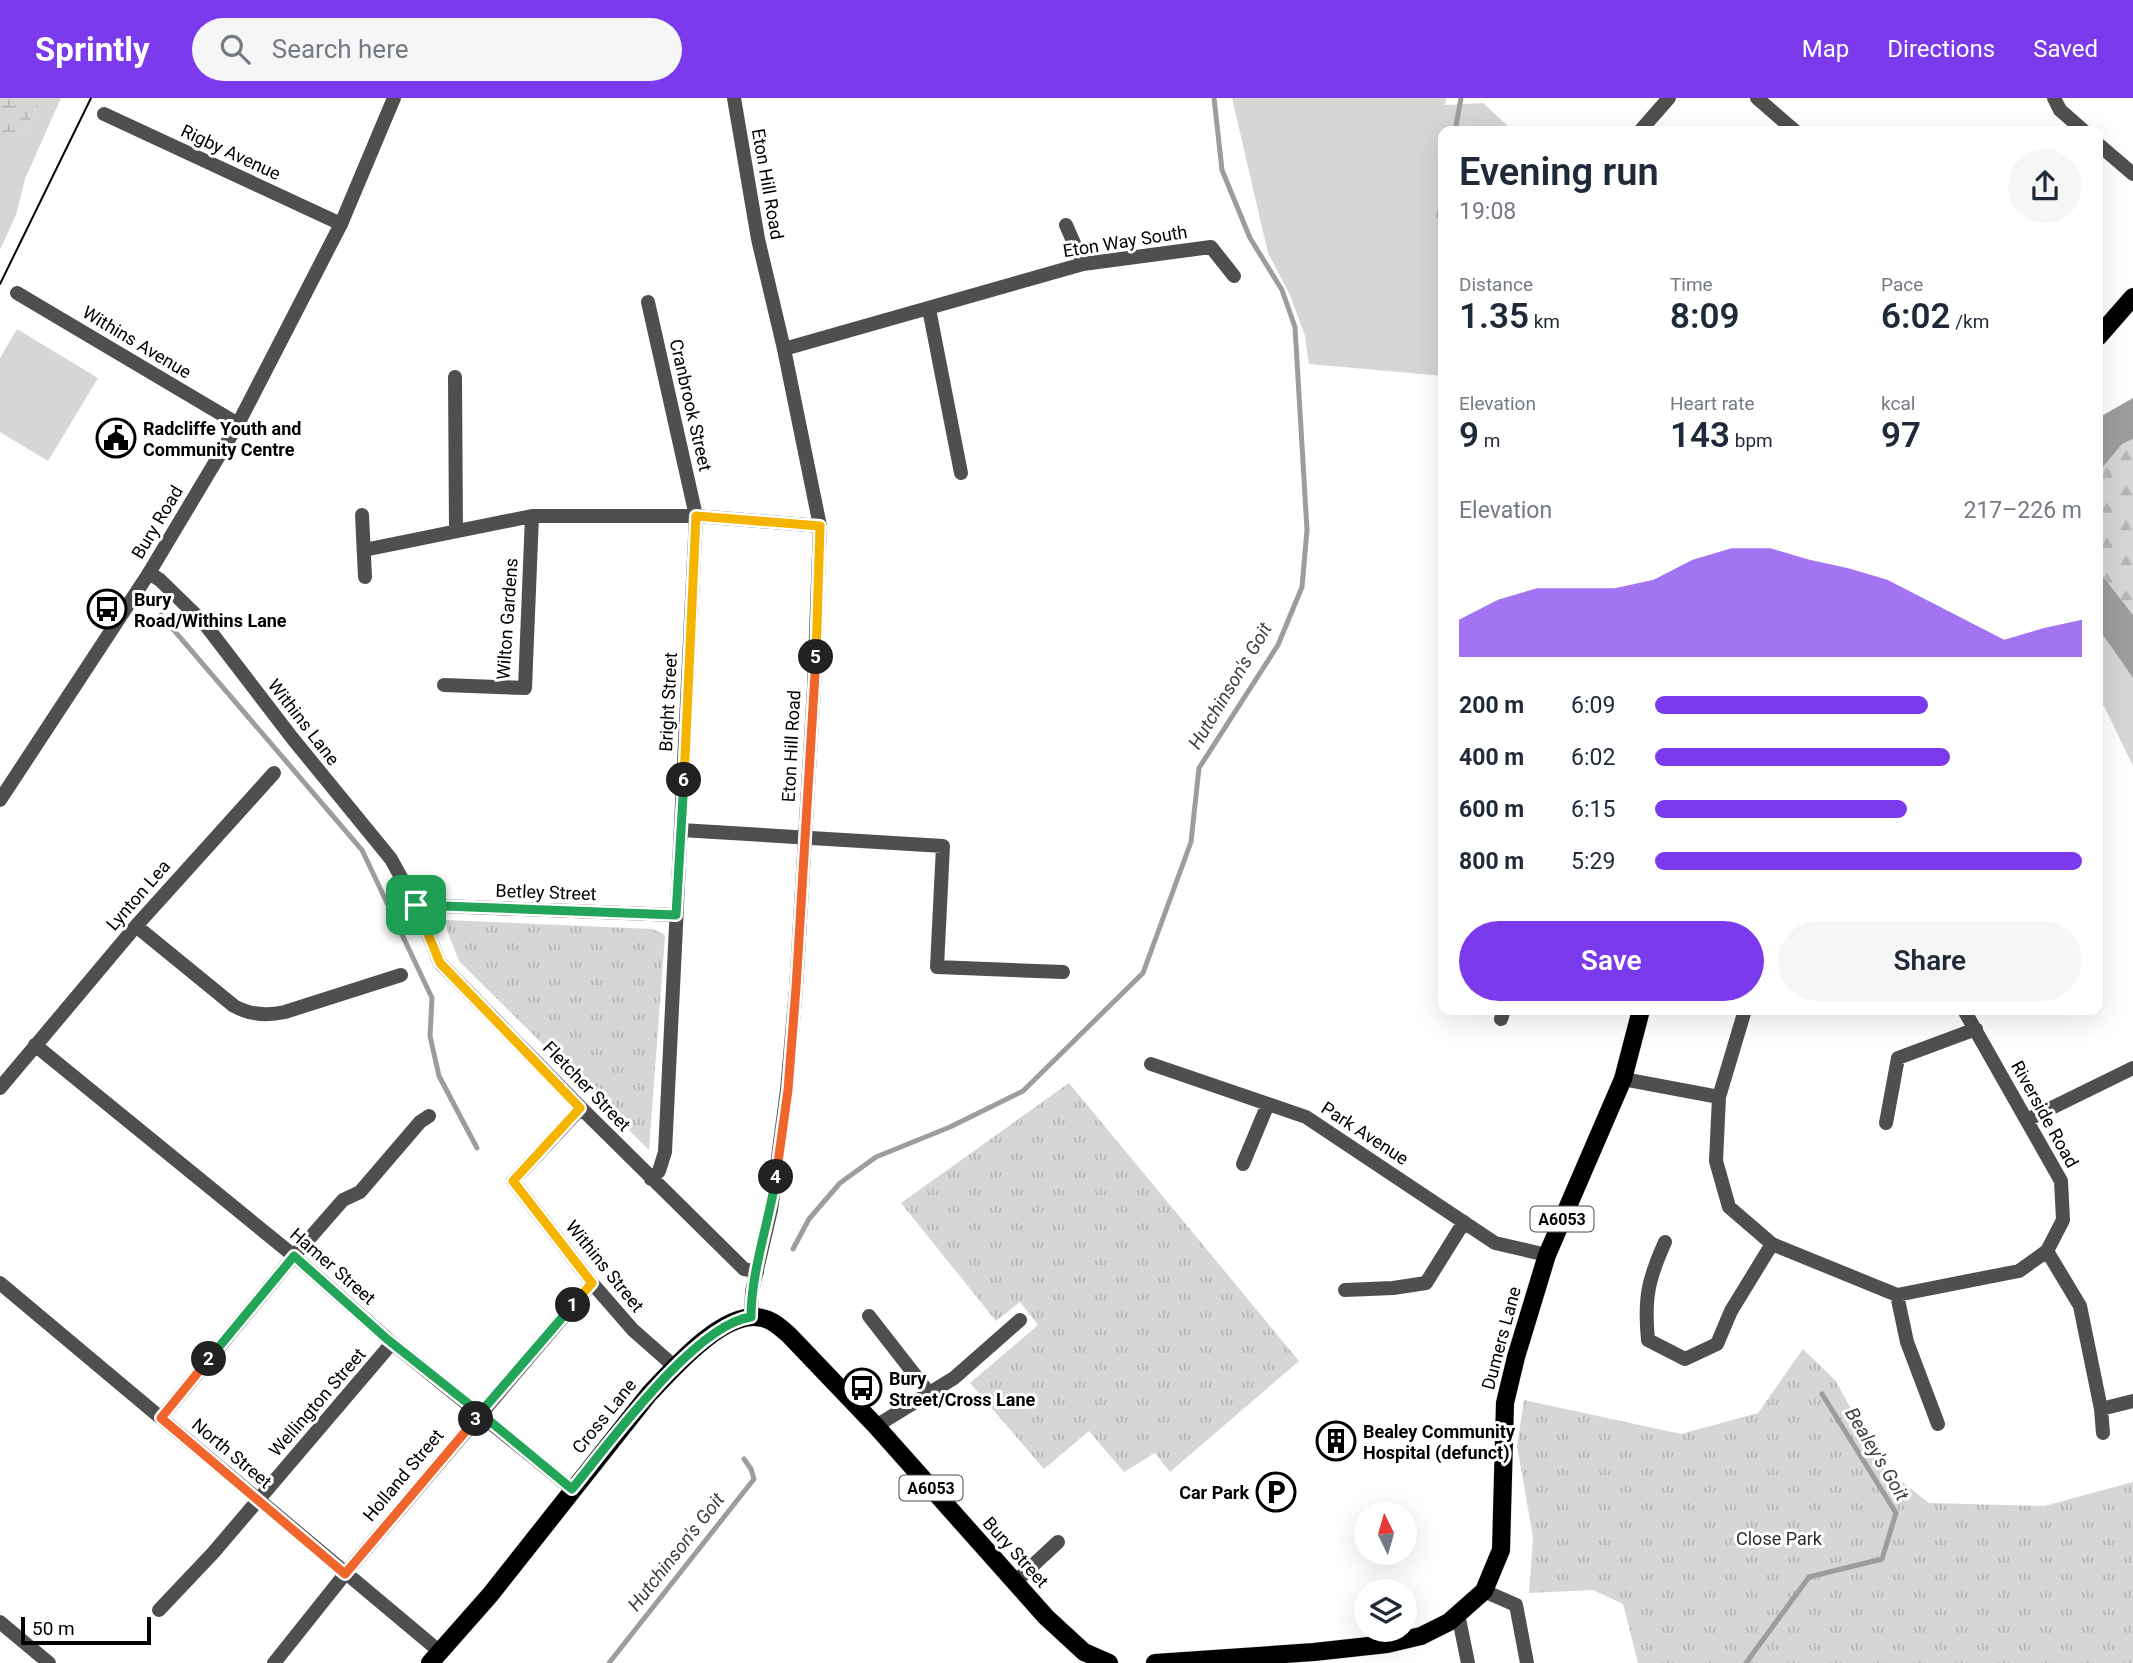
<!DOCTYPE html>
<html lang="en">
<head>
<meta charset="utf-8">
<style>
  body { margin:0; font-family:Roboto,sans-serif; background:#f6f6f7; color:#1f2937; height:100vh; display:flex; flex-direction:column; font-size:26px; white-space:nowrap }
  * { box-sizing:border-box; margin:0 }
  p { font-size:23px; color:#747a83 }
  .icon { flex:none; width:38px; height:38px; fill:none; stroke:currentColor; stroke-width:2; stroke-linecap:round; stroke-linejoin:round }
  .map { position:relative; flex:1; overflow:hidden }
  .details { position:absolute; left:1438px; top:28px; width:665px; height:889px; display:flex; flex-direction:column; background:#fff; border-radius:14px; box-shadow:0 7px 28px #0002 }
  .details>* { flex:none }
  .needle { width:46px; rotate:355deg }
  .buttons { position:absolute; left:1354px; top:1404px; display:grid; gap:14px }
  .buttons a { display:grid; place-items:center; width:63px; height:63px; border-radius:50%; background:#fff; box-shadow:0 7px 28px #0002; font-size:35px }
  .scale { position:absolute; left:21px; bottom:18px; width:130px; box-sizing:border-box; padding-left:7px; border:4px solid #000; border-top:0; font-size:19px; line-height:24px; white-space:nowrap; color:#000; -webkit-text-stroke:5px #fff; paint-order:stroke }
  .pin { position:absolute; display:grid; place-items:center; width:60px; height:60px; color:#fff; margin:-30px; border-radius:14px; box-shadow:0 4px 10px #0006 }
  .km { position:absolute; width:35px; height:35px; margin:-18px; border-radius:50%; background:#222; color:#fff; font-size:19px; line-height:35px; text-align:center }
  .round { display:grid; place-items:center; flex:none; width:74px; height:74px; border-radius:37px; background:#f6f6f7 }
  .head { display:flex; align-items:center; justify-content:space-between; height:119px; padding:0 21px }
  h1 { font-size:38px; font-weight:600; line-height:52px }
  .figures { display:grid; grid-template-columns:repeat(3,1fr); gap:10px; height:119px; padding:7px 21px }
  .figures div { display:grid; align-content:center }
  .figures b { font-size:35px; font-weight:600 }
  .figures small { font-size:19px; font-weight:400 }
  .figures p { font-size:19px }
  .chart { height:196px; padding:14px 21px }
  .chart p { display:flex; justify-content:space-between }
  .chart svg { width:100%; height:126px; margin-top:7px; fill:#7c3aed; opacity:.7 }
  .cta { display:flex; gap:14px; margin-top:auto; padding:14px 21px }
  .cta a { flex:1; height:80px; border-radius:42px; background:#7c3aed; color:#fff; font-size:28px; font-weight:600; line-height:80px; text-align:center }
  .cta a+a { background:#f6f6f7; color:#1f2937 }
  ul { padding:0 21px; list-style:none; font-size:23px }
  li { display:grid; grid-template-columns:112px 84px 1fr; align-items:center; height:52px }
  li i { height:18px; border-radius:9px; background:#7c3aed }
  header { display:flex; align-items:center; gap:42px; box-sizing:border-box; height:98px; padding:0 35px; background:#7c3aed; color:#fff }
  header strong { font-size:33px }
  nav { display:flex; gap:38px; margin-inline-start:auto; font-size:24px }
  .search { width:490px; height:63px; background:#f6f6f7; display:flex; align-items:center; gap:18px; box-sizing:border-box; padding:0 24px; border-radius:38px; color:#747a83; font-size:26px }
  .map>svg:first-child { display:block }
  .grass { fill:#d6d6d6 }
  .forest { fill:url(#forest-firs) }
  .wetland { fill:url(#wetland-marsh) }
  .park { fill:url(#park-tufts) }
  .water { fill:#9d9d9d }
  .lines { fill:none; stroke-linecap:round; stroke-linejoin:round }
  .stream { stroke:#9d9d9d; stroke-width:5 }
  .primary-casing { stroke:#dbdbdb; stroke-width:19 }
  .minor { stroke:#4f4f4f; stroke-width:14 }
  .tertiary { stroke:#4f4f4f; stroke-width:14 }
  .primary { stroke:#000; stroke-width:18 }
  .tram { stroke:#000; stroke-width:2 }
  .split-1-casing { stroke:#fff; stroke-width:14 }
  .split-2-casing { stroke:#fff; stroke-width:14 }
  .split-3-casing { stroke:#fff; stroke-width:14 }
  .split-4-casing { stroke:#fff; stroke-width:14 }
  .split-5-casing { stroke:#fff; stroke-width:14 }
  .split-6-casing { stroke:#fff; stroke-width:14 }
  .split-7-casing { stroke:#fff; stroke-width:14 }
  .split-1 { stroke:#f5b400; stroke-width:9 }
  .split-2 { stroke:#22a559; stroke-width:9 }
  .split-3 { stroke:#f0652b; stroke-width:9 }
  .split-4 { stroke:#22a559; stroke-width:9 }
  .split-5 { stroke:#f0652b; stroke-width:9 }
  .split-6 { stroke:#f5b400; stroke-width:9 }
  .split-7 { stroke:#22a559; stroke-width:9 }
  .labels { text-anchor:middle; dominant-baseline:central; stroke-width:6; stroke-linejoin:round; paint-order:stroke }
  .shield { fill:#fff; stroke:#4c4c4c; stroke-width:2 }
  .shield-label { font-size:16px; font-weight:bold; fill:#000 }
  .street-label { font-size:18px; fill:#000; stroke:#fff }
  .poi-label { font-size:18px; font-weight:bold; fill:#000; stroke:#fff; text-anchor:start }
  .park-label { font-size:18px; fill:#2d2d2d; stroke:#fff }
  .water-label { font-size:19px; font-style:italic; fill:#3e3e3e; stroke:#fff }
</style>
</head>
<body>
<header>
<strong>Sprintly</strong>
<div class="search"><svg class="icon" aria-label="search" viewBox="0 0 24 24"><circle cx="10" cy="10" r="6"/><path d="M15 15l6 6"/></svg>Search here</div>
<nav><a>Map</a><a>Directions</a><a>Saved</a></nav>
</header>
<div class="map">
<svg width="2133" height="1565" viewBox="0 0 2133 1565">
  <defs>
    <pattern id="forest-firs" width="22" height="20" patternUnits="userSpaceOnUse" patternTransform="scale(1.75)"><rect width="22" height="20" fill="#d6d6d6"/><path d="M5 1l3.5 6h-7zM16 11l3.5 6h-7z" fill="#b6b6b6"/></pattern>
    <pattern id="wetland-marsh" width="20" height="14" patternUnits="userSpaceOnUse" patternTransform="scale(1.75)"><rect width="20" height="14" fill="#d6d6d6"/><path d="M1 5h8M5 5V1M11 12h8M15 12V8" fill="none" stroke="#b6b6b6"/></pattern>
    <pattern id="park-tufts" width="24" height="20" patternUnits="userSpaceOnUse" patternTransform="scale(1.75)"><rect width="24" height="20" fill="#d6d6d6"/><path d="M3 7l-1-3M5 7V3M7 7l1-3M15 17l-1-3M17 17v-4M19 17l1-3" fill="none" stroke="#b6b6b6"/></pattern>
  </defs>
  <rect width="100%" height="100%" fill="#fff"/>
  <path class="grass" d="M44,0h17l-36,81 -9,36 -16,35v-114h20z
    M1232,0h214l-1,7 38,-2 30,28h-69v245l-135,-12 -4,-28 -15,-41 -22,-42z
    M17,231l81,49 -50,83 -48,-29v-74z
    M2098,530l35,50v88l-29,-60h-6z"/>
  <path class="forest" d="M2133,341v176l-35,-45v-97l24,-29z"/>
  <path class="wetland" d="M0,0h44l-24,38h-20z"/>
  <path class="park" d="M446,822l207,9 12,6 -16,215 -190,-189 -12,-31z
    M1069,985l230,278 -129,111 -15,-19 -31,19 -35,-41 -45,38 -74,-86 68,-58 -18,-23 -24,19 -95,-118z
    M1803,1251l32,31 49,88 45,35 115,3 89,-24v181h-495l-15,-59 -30,-14 -64,3 4,-56 -16,-91 7,-46 157,34 77,-21z"/>
  <path class="water" d="M2133,300v41l-11,5 -24,29v-55z
    M2098,472l35,45v63l-35,-50z"/>
  <g class="lines">
    <path class="stream" d="M1455,33l6,-33
      M1439,118l5,-23
      M161,517l201,235 70,148 -2,38 9,40 38,72
      M793,1151l16,-30 31,-36 36,-26 74,-30 73,-36 120,-118 48,-131 8,-74 79,-123 24,-58 5,-57 -12,-203 -13,-37 -32,-52 -28,-68 -8,-72
      M609,1565l145,-184 -3,-10 -7,-10
      M1746,1565l63,-86 73,-18 14,-46 -74,-119"/>
    <defs>
      <path id="primary" d="M2098,239l35,-40
        M430,1565l60,-68 159,-201c24,-25 75,-85 113,-76 11,2 19,10 27,17l87,91 170,191 38,35 25,11
        M1155,1565l159,-11 73,-8 34,-8 28,-14 35,-31 17,-41 4,-147 11,-46 31,-102 76,-176 18,-69"/>
    </defs>
    <use href="#primary" class="primary-casing"/>
    <path class="minor" d="M1757,0l38,33
      M2054,0l6,12 24,21
      M104,16l237,110
      M1640,33l29,-33
      M2098,46l35,30
      M1066,127l17,39
      M17,195l221,131
      M648,204l48,214 -31,636 -6,19 -8,8
      M929,211l32,164
      M784,251l299,-85 128,-17 23,29
      M455,279l1,154
      M362,417l3,62
      M364,452l168,-34h164l124,10
      M149,475l11,7 44,43 89,116 98,120 25,46 24,58 141,145 163,161 13,3
      M444,587l81,3 7,-172
      M681,732l262,16 -6,121 126,5
      M416,807l259,10
      M136,828l98,80c16,9 33,10 51,6l116,-37
      M1745,912l-26,87 -3,64 13,46 43,37 125,51 122,-24 28,-20 16,-31 -2,-39 -97,-171
      M1501,921l3,-9
      M35,947l259,211 98,87 180,146
      M1151,966l155,53 189,126 52,12
      M1623,981l96,18
      M0,990l136,-162 138,-153
      M581,1010l-68,73 79,102 41,47 42,37
      M2027,1022l106,-52
      M1886,1025l12,-65 78,-29
      M1243,1066l25,-60
      M1665,1144c-17,38 -21,56 -17,98l37,19 32,-15 14,-33 41,-67
      M2047,1153l33,55 21,103 2,24
      M0,1185l439,368
      M1345,1192l48,-2 33,-5 38,-61
      M1897,1197l10,47 31,82
      M869,1218l60,77
      M2101,1311l32,-8
      M161,1320l133,-162 49,-56 17,-8 60,-70 9,-6
      M876,1328l78,-48 66,-58
      M1015,1484l43,-40
      M1484,1493l32,14 11,58
      M159,1512l54,-57 179,-210
      M1458,1516l10,49
      M0,1524l49,41
      M274,1565l71,-89 247,-291"/>
    <path class="tertiary" d="M734,0l24,141 26,110 36,177 -6,161 -18,301 -9,102 -16,120 -19,81 -1,26
      M0,702l149,-227 89,-149 103,-200 53,-126"/>
    <use href="#primary" class="primary"/>
    <path class="tram" d="M0,186l91,-186"/>
  </g>
  <g class="lines">
    <defs>
      <path id="split-1" d="M416,807l24,58 140,145 -67,73 79,102 -19,22"/>
      <path id="split-2" d="M209,1261l85,-103 93,83 93,74 93,-108"/>
      <path id="split-3" d="M209,1261l-48,59 184,156 131,-155"/>
      <path id="split-4" d="M476,1321l4,-6 92,76c36,-44 123,-165 179,-172 0,-45 18,-95 25,-140"/>
      <path id="split-5" d="M776,1079l12,-87 8,-102 20,-331"/>
      <path id="split-6" d="M684,682l12,-264 124,10 -4,131"/>
      <path id="split-7" d="M416,807l260,10 8,-135"/>
    </defs>
    <use href="#split-1" class="split-1-casing"/>
    <use href="#split-2" class="split-2-casing"/>
    <use href="#split-3" class="split-3-casing"/>
    <use href="#split-4" class="split-4-casing"/>
    <use href="#split-5" class="split-5-casing"/>
    <use href="#split-6" class="split-6-casing"/>
    <use href="#split-7" class="split-7-casing"/>
    <use href="#split-1" class="split-1"/>
    <use href="#split-2" class="split-2"/>
    <use href="#split-3" class="split-3"/>
    <use href="#split-4" class="split-4"/>
    <use href="#split-5" class="split-5"/>
    <use href="#split-6" class="split-6"/>
    <use href="#split-7" class="split-7"/>
  </g>
  <defs>
    <symbol id="civic-ring" viewBox="-11 -11 22 22"><circle r="9.5" fill="#fff" stroke="#000" stroke-width="1.5"/><path d="M-.6-6.5H3V-4.5H.6V-3L4-1V1h2V6H-6V1h2V-1L-.6-3ZM-1.2 2.5V6h2.4V2.5Z" fill="#000"/></symbol>
    <symbol id="bus-ring" viewBox="-11 -11 22 22"><circle r="9.5" fill="#fff" stroke="#000" stroke-width="1.5"/><path d="M-5-6H5V4H4V6H2V4H-2V6H-4V4H-5ZM-3.5-4V0h7V-4ZM-3.5 1.2v1.5H-2V1.2ZM2 1.2v1.5H3.5V1.2Z" fill="#000"/></symbol>
    <symbol id="building-ring" viewBox="-11 -11 22 22"><circle r="9.5" fill="#fff" stroke="#000" stroke-width="1.5"/><path d="M-4-6H4V6H1V3H-1V6H-4ZM-2.5-4.3h1.7v1.8h-1.7ZM.8-4.3h1.7v1.8H.8ZM-2.5-1h1.7V.8h-1.7ZM.8-1h1.7V.8H.8Z" fill="#000"/></symbol>
    <symbol id="parking-ring" viewBox="-11 -11 22 22"><circle r="9.5" fill="#fff" stroke="#000" stroke-width="1.5"/><path d="M-3.5-5.5H1a3.5 3.5 0 0 1 0 7H-1V5.5H-3.5ZM-1-3.4V-.6H.8a1.4 1.4 0 0 0 0-2.8Z" fill="#000"/></symbol>
  </defs>
  <g fill-rule="evenodd">
    <use href="#civic-ring" x="94" y="318" width="44" height="44"/>
    <use href="#bus-ring" x="85" y="489" width="44" height="44"/>
    <use href="#bus-ring" x="840" y="1268" width="44" height="44"/>
    <use href="#building-ring" x="1314" y="1321" width="44" height="44"/>
    <use href="#parking-ring" x="1254" y="1372" width="44" height="44"/>
  </g>
  <g class="labels">
    <g class="shield">
      <rect x="1530.5" y="1108.5" width="63" height="25" rx="5"/>
      <rect x="899.5" y="1377.5" width="63" height="25" rx="5"/>
    </g>
    <g class="shield-label">
      <text x="1562" y="1121">A6053</text>
      <text x="931" y="1390">A6053</text>
    </g>
    <g class="street-label">
      <text transform="translate(231 54) rotate(25)">Rigby Avenue</text>
      <text transform="translate(768 86) rotate(80)">Eton Hill Road</text>
      <text transform="translate(1125 143) rotate(-9)">Eton Way South</text>
      <text transform="translate(137 244) rotate(31)">Withins Avenue</text>
      <text transform="translate(691 307) rotate(77)">Cranbrook Street</text>
      <text transform="translate(157 424) rotate(-59)">Bury Road</text>
      <text transform="translate(507 521) rotate(-86)">Wilton Gardens</text>
      <text transform="translate(668 604) rotate(-87)">Bright Street</text>
      <text transform="translate(304 624) rotate(52)">Withins Lane</text>
      <text transform="translate(791 648) rotate(-87)">Eton Hill Road</text>
      <text transform="translate(546 794) rotate(2)">Betley Street</text>
      <text transform="translate(138 797) rotate(-49)">Lynton Lea</text>
      <text transform="translate(587 988) rotate(46)">Fletcher Street</text>
      <text transform="translate(2045 1016) rotate(61)">Riverside Road</text>
      <text transform="translate(1365 1035) rotate(33)">Park Avenue</text>
      <text transform="translate(333 1168) rotate(41)">Hamer Street</text>
      <text transform="translate(605 1168) rotate(51)">Withins Street</text>
      <text transform="translate(1501 1240) rotate(-75)">Dumers Lane</text>
      <text transform="translate(317 1304) rotate(-49)">Wellington Street</text>
      <text transform="translate(604 1318) rotate(-51)">Cross Lane</text>
      <text transform="translate(232 1355) rotate(40)">North Street</text>
      <text transform="translate(403 1377) rotate(-50)">Holland Street</text>
      <text transform="translate(1016 1454) rotate(48)">Bury Street</text>
    </g>
    <g class="poi-label">
      <text x="143" y="330">Radcliffe Youth and<tspan x="143" dy="21">Community Centre</tspan></text>
      <text x="134" y="501">Bury<tspan x="134" dy="21">Road/Withins Lane</tspan></text>
      <text x="889" y="1280">Bury<tspan x="889" dy="21">Street/Cross Lane</tspan></text>
      <text x="1363" y="1333">Bealey Community<tspan x="1363" dy="21">Hospital (defunct)</tspan></text>
      <text x="1249" y="1394" text-anchor="end">Car Park</text>
    </g>
    <g class="park-label">
      <text x="1779" y="1440">Close Park</text>
    </g>
    <g class="water-label">
      <text transform="translate(1230 588) rotate(-59)">Hutchinson's Goit</text>
      <text transform="translate(1877 1356) rotate(59)">Bealey's Goit</text>
      <text transform="translate(676 1454) rotate(-52)">Hutchinson's Goit</text>
    </g>
  </g>
</svg>
<div class="buttons">
<a><svg class="needle" viewBox="-14 -14 28 28"><path d="M0-13l5 13h-10z" fill="#e53935"/><path d="M0 13l5-13h-10z" fill="#747a83"/></svg></a>
<a><svg class="icon" aria-label="layers" viewBox="0 0 24 24"><path d="M12 4l9 5-9 5-9-5zM3 14l9 5 9-5"/></svg></a>
</div>
<div class="scale">50 m</div>
<div class="pin" style="left:416px;top:807px;background:#1e9e55"><svg class="icon" aria-label="arrive" viewBox="0 0 24 24"><path d="M6 21V4h12l-3 4 3 4H6"/></svg></div>
<b class="km" style="left:573px;top:1207px">1</b>
<b class="km" style="left:209px;top:1261px">2</b>
<b class="km" style="left:476px;top:1321px">3</b>
<b class="km" style="left:776px;top:1079px">4</b>
<b class="km" style="left:816px;top:559px">5</b>
<b class="km" style="left:684px;top:682px">6</b>
<section class="details">
<div class="head"><div><h1>Evening run</h1><p>19:08</p></div><a class="round"><svg class="icon" aria-label="share" viewBox="0 0 24 24"><path d="M12 15V3M7 8l5-5 5 5M5 13v7h14v-7"/></svg></a></div>
<div class="figures">
<div><p>Distance</p><b>1.35<small> km</small></b></div>
<div><p>Time</p><b>8:09</b></div>
<div><p>Pace</p><b>6:02<small> /km</small></b></div>
</div>
<div class="figures">
<div><p>Elevation</p><b>9<small> m</small></b></div>
<div><p>Heart rate</p><b>143<small> bpm</small></b></div>
<div><p>kcal</p><b>97</b></div>
</div>
<div class="chart"><p><span>Elevation</span>217–226 m</p>
<svg viewBox="0 0 160 44" preserveAspectRatio="none"><path d="M0 44V31L10 24L20 20L30 20L40 20L50 17L60 10L70 6L80 6L90 10L100 13L110 17L120 24L130 31L140 38L150 34L160 31V44z"/></svg>
</div>
<ul>
<li><b>200 m</b>6:09<i style="width:64%"></i></li>
<li><b>400 m</b>6:02<i style="width:69%"></i></li>
<li><b>600 m</b>6:15<i style="width:59%"></i></li>
<li><b>800 m</b>5:29<i style="width:100%"></i></li>
</ul>
<div class="cta"><a>Save</a><a>Share</a></div>
</section>
</div>
</body>
</html>
